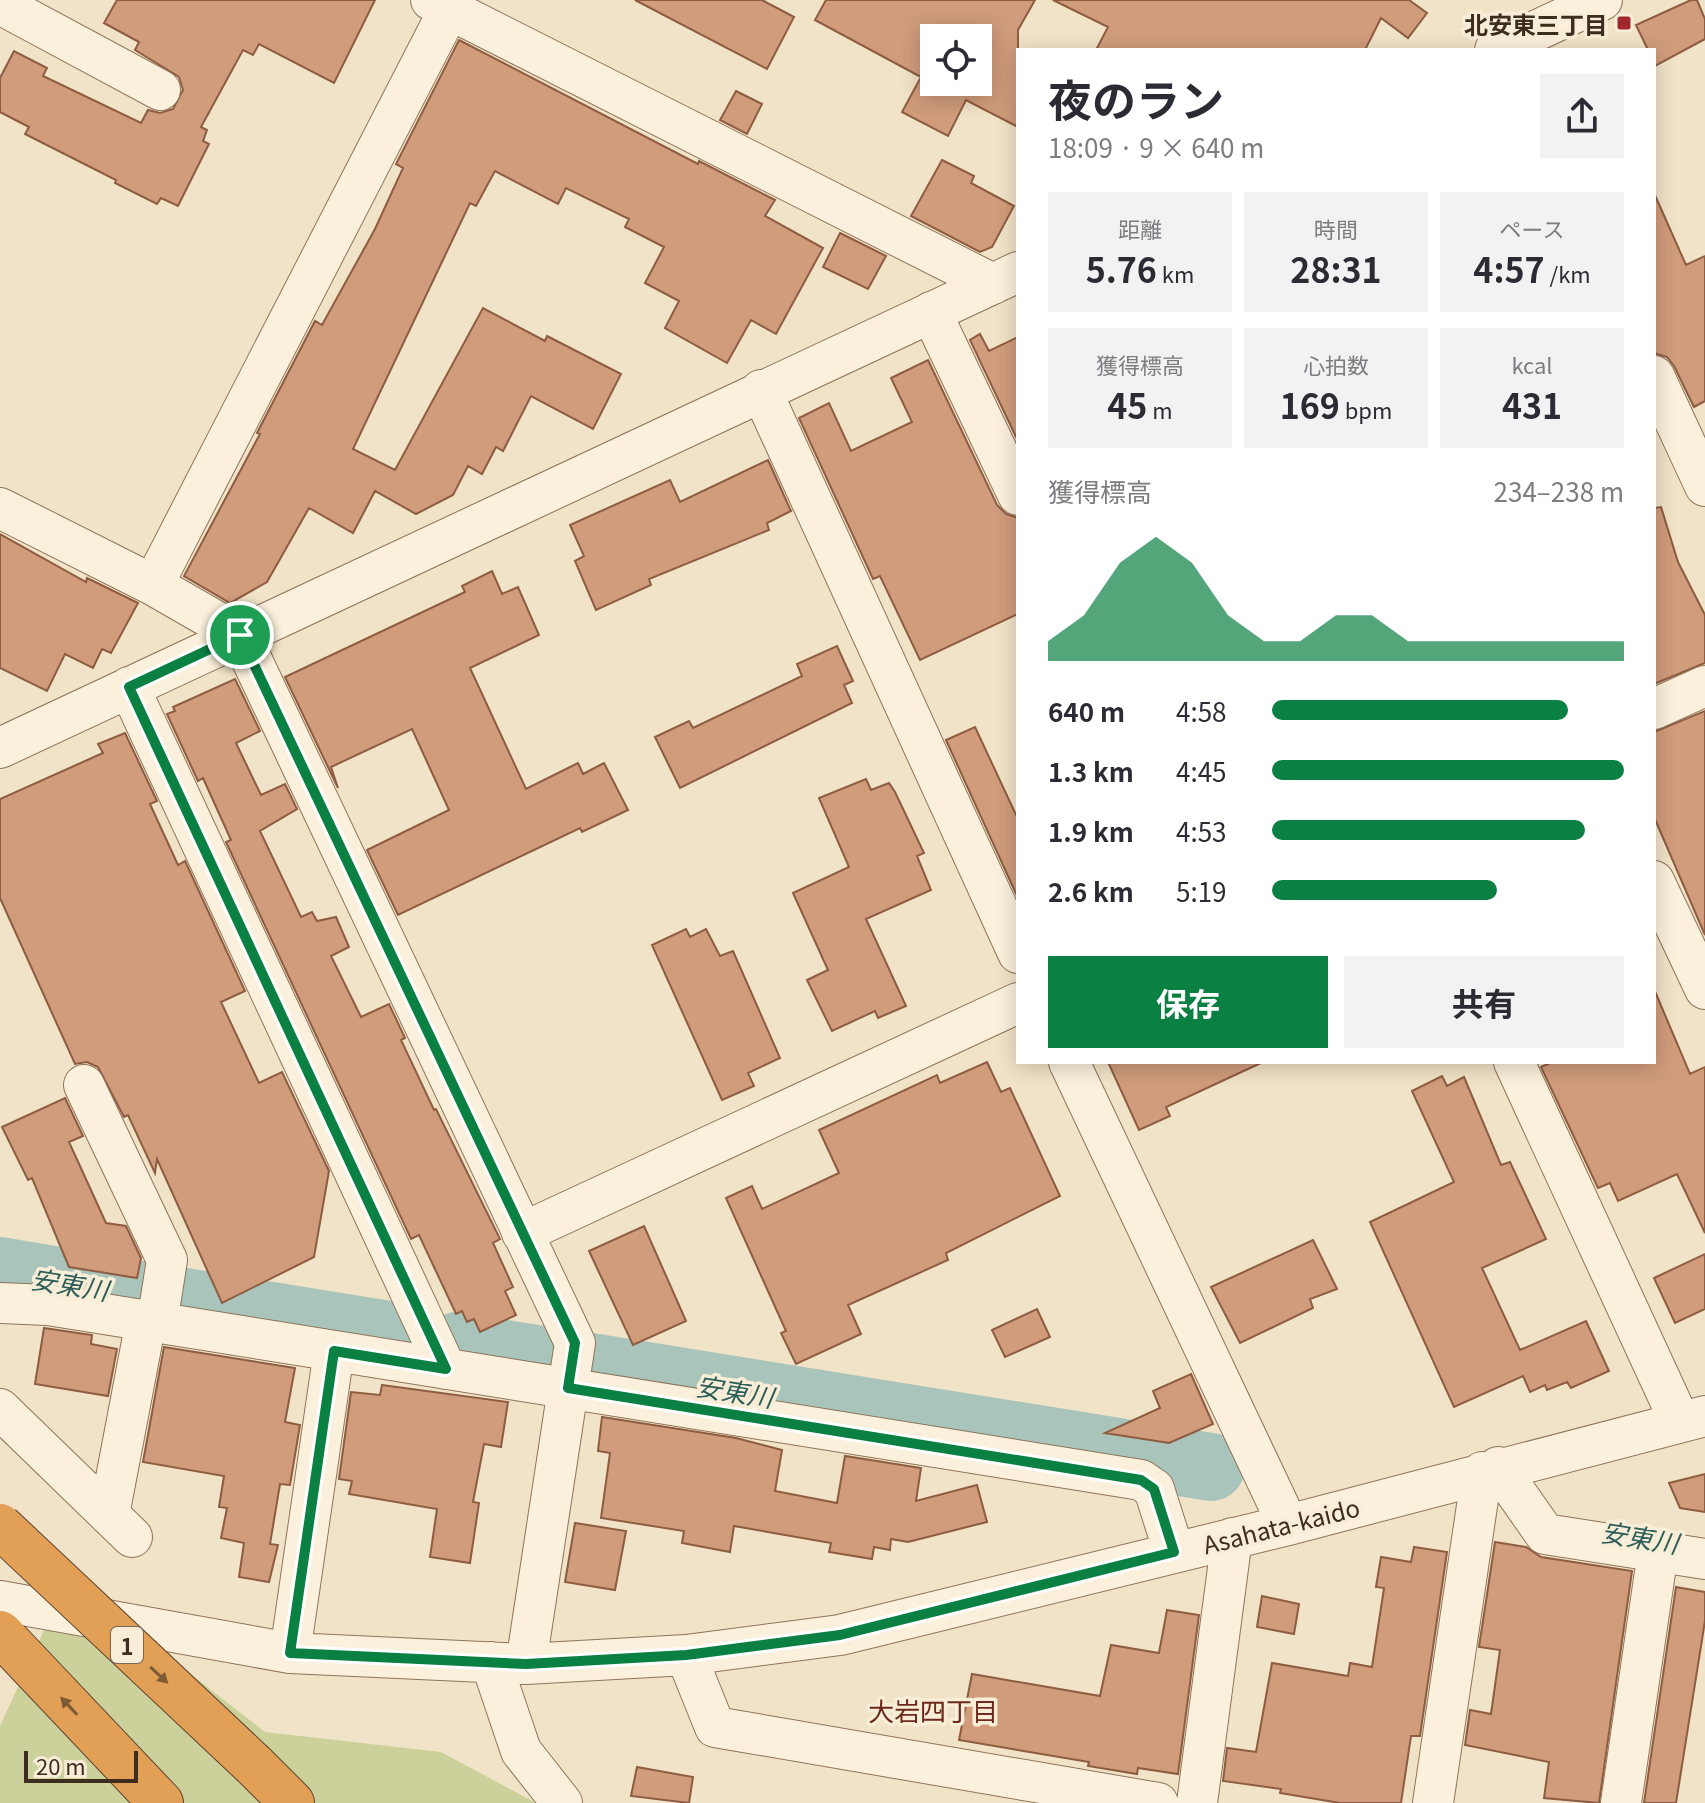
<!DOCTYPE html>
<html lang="ja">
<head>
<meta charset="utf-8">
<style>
  body { margin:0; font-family:Georgia,"Noto Sans JP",serif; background:#f2f2f3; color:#2b2b33; height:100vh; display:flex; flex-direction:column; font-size:30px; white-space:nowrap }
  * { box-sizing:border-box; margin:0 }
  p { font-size:26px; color:#7c7c81 }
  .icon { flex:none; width:44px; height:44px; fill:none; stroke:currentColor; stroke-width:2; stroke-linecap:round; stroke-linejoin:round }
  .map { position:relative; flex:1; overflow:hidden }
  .drawer { position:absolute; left:1016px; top:48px; width:640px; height:1016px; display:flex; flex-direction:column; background:#fff; border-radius:0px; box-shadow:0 4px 20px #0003 }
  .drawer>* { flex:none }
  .fabs { position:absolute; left:920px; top:24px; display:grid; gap:16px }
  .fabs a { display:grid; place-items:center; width:72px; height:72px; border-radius:0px; background:#fff; box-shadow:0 4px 20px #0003; font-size:40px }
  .scale { position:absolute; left:24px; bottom:20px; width:114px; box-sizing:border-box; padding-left:8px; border:4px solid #3d2d1f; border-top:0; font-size:22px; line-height:28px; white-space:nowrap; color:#3d2d1f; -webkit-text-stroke:6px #f8edd7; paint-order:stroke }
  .pin { position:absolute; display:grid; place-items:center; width:68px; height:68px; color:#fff; margin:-34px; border:4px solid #fff; border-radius:50%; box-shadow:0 2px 8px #0007 }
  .round { display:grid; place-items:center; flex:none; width:84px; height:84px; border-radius:0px; background:#f2f2f3 }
  .head { display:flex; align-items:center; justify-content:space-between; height:136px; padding:0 32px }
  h1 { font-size:44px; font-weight:700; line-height:60px }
  .metrics { display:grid; grid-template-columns:repeat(3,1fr); gap:12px; height:136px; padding:8px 32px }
  .metrics div { display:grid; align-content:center; border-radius:0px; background:#f2f2f3; text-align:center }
  .metrics b { font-size:34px; font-weight:700 }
  .metrics small { font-size:22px; font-weight:400 }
  .metrics p { font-size:22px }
  .chart { height:224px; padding:16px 32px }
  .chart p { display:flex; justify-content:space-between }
  .chart svg { width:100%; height:144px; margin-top:8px; fill:#0b8043; opacity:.7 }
  .cta { display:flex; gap:16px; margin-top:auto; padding:16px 32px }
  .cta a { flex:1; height:92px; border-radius:0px; background:#0b8043; color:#fff; font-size:32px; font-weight:700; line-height:92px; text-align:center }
  .cta a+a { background:#f2f2f3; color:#2b2b33 }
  ul { padding:0 32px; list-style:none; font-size:26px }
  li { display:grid; grid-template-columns:128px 96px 1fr; align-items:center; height:60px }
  li i { height:20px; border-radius:10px; background:#0b8043 }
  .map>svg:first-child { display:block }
  .green { fill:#ccd09a }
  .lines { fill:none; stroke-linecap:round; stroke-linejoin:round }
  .river { stroke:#a8c4bb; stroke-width:68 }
  .building { fill:#d09c7b; stroke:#8e5c40; stroke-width:2; fill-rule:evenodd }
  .minor-casing { stroke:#8e745b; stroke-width:42 }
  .highway-casing { stroke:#5c422f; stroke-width:46 }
  .minor { stroke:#fbf0db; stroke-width:40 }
  .highway { stroke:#e29f56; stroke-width:44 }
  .highway-bridge-casing { stroke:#5c422f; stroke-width:46; stroke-linecap:butt }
  .highway-bridge { stroke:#e29f56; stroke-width:44 }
  .oneway { fill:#7f5b35 }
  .route-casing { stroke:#fff; stroke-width:16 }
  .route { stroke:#0b8043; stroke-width:10 }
  .poi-dot { fill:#a0282d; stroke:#f8edd7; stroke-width:3 }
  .labels { text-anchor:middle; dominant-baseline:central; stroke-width:7; stroke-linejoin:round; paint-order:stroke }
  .shield { fill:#f8edd7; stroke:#756756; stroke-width:2 }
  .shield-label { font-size:22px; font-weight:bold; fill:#3d2d1f }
  .poi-label { font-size:24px; font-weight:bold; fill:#3d2d1f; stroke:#f8edd7; text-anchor:end }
  .street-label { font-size:24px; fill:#3d2d1f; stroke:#f8edd7 }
  .water-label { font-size:26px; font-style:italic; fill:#2e5e59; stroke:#f8edd7 }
  .neighbourhood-label { font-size:26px; fill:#6c2a1d; stroke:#f8edd7 }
</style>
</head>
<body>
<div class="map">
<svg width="1705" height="1803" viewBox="0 0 1705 1803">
  <rect width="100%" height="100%" fill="#f1e3c7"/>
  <path class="green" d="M68,1578l197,154 176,20 95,51h-536v-77z"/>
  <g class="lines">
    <path class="river" d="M0,1271l141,24
      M179,1301l235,38
      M457,1346l98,16
      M591,1367l620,100"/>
  </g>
  <path class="building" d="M117,0h258l-41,83 -75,-39 -6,11 -10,-5 -42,77 6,3 -4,11 6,3 -31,62 -17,-8 -4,6 -42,-21 1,-3 -91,-46 4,-7 -29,-15v-34l14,-27 33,17 -4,8 98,47 7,-13 12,3 13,-4 10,-19 -4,-13 -44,-27 4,-8 -35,-19z
    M635,0h127l32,17 -27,52z
    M826,0h209l-17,30v97l-52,-27 -18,36 -46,-24 19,-35 -106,-57zM934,38h44v44h-44z
    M1053,0h356l18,13 -19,25 -27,-20 -16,32h-269l12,-23z
    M1691,0h6l8,19v20l-50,27 -1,-16h-6l-12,-25z
    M459,40l239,124 1,-3 76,39 -10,16 58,32 -47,86 -25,-14 -24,43 -62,-35 14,-27 -34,-18 19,-36 -39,-20 4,-8 -63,-31 -8,16 -63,-33 -19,35 -6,-3 -117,246 42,21 88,-162 62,33 2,-5 74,38 -28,55 -62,-33 -28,55 -7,-4 -14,27 -14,-8 -15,29 -37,19 -41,-23 -22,42 -44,-25 -42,74 -37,21 -46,-27 76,-142 -3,-1 58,-112 7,4 53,-96 28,-61 -7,-4z
    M736,91l26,13 -15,30 -27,-14z
    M942,160l32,16 -3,7 43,23 -22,41 -12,5 -69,-36z
    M1654,193l32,72 19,-9v145l-11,6 -20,-41 -7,-9 -13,-4z
    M840,233l46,23 -18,33 -45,-22z
    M980,334l9,17 29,-14v104l-48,-101z
    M928,360l69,145 9,9 12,4v96l-98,46 -40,-84 -7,3 -74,-161 30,-15 22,48 61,-29 -21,-44z
    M768,460l23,51 -24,12 2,7 -120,49 2,6 -55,25 -21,-49 9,-5 -14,-31 100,-45 10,22z
    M1661,507l17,55 27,53v48l-51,21v-176z
    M0,534l86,48 1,-4 51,25 -27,50 -9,-4 -9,19 -28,-14 -18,37 -47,-23z
    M492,571l10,23 16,-7 21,48 -69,33 56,121 52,-26 5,11 21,-11 24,47 -46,22 -2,-4 -182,87 -31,-65 82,-40 -37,-81 -81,38 7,21 -53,-111 180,-85 -3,-6z
    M837,646l16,35 -9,4 8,18 -172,85 -25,-51 34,-16 4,7 109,-52 -5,-12z
    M235,679l25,52 -24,12 25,52 24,-11 12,25 -37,22 41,86 11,-5 5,9 19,-4 13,30 -18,9 30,61 28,-13 16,34 -4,2 33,70 2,-1 64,130 -7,4 20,44 -8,4 11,24 -36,17 -6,-13 -7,3 -5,-11 -6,3 -37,-79 -8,4 -185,-397 5,-2 -28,-62 -5,3 -31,-67 8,-3 -2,-4z
    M1705,711v224l-51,-118v-85z
    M975,727l43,92v79l-72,-158z
    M125,733l32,68 -7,3 28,61 7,-4 60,130 -24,11 38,81 23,-11 47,99 -15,86 -92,46 -65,-144 -2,14 -27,-58 -4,2 -26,-50 -11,-5 -12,2 -75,-166v-99l103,-46 -5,-9z
    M866,779l5,11 18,-7 6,9 29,61 -7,3 14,34 -65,29 40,87 -28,12 -3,-7 -43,20 -25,-51 21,-10 -35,-77 56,-26 -30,-69z
    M686,929l4,8 16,-8 14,27 13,-5 47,107 -32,15 6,13 -32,14 -70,-155z
    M1654,989l36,85 15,-7v166l-28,-59 -59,27 -8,-18 -12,5 -57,-121 11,-5h102z
    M987,1062l14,30 9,-4 50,108 -114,57 2,7 -100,45 13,29 -65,30 -15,-31 5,-2 -60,-133 26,-12 10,23 77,-36 -20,-43 118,-55 3,8z
    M1108,1062h155l-97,45 4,9 -31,14z
    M1442,1076l5,10 17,-9 37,88 9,-3 36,77 -64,29 38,82 66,-29 23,50 -38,17 -4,-6 -20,8 -2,-5 -15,7 -7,-16 -69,31 -84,-185 84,-40 -42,-91z
    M65,1098l18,38 -14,6 37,81 20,3 15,32 -4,20 -68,-11 -37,-89 -4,2 -26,-53z
    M644,1226l42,95 -53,24 -44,-94z
    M1313,1240l24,49 -27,10 3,9 -73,35 -29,-56z
    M1705,1254v55l-30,14 -21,-45z
    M1037,1309l13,28 -45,20 -13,-27z
    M44,1328l48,7 -1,9 26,5 -9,47 -73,-12z
    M164,1347l131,21 -10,54 15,3 -10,60 -10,-1 -10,60 8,1 -9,37 -30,-5 5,-34 -23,-5 6,-30 -8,-1 5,-31 -81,-14z
    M1191,1374l22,50 -44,19 -64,-10 55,-25 -7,-17z
    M382,1385l126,17 -7,45 -17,-3 -11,58 6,1 -9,60 -40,-6 7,-48 -88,-15 3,-13 -13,-2 12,-87 29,3z
    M602,1417l134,21 46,12 -7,41 62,12 8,-47 76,12 -5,33 61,-16 10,37 -79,20 -17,-3 -1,11 -16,-3 -2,12 -43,-7 2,-9 -97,-17 -4,26 -48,-9 2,-12 -83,-13 9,-65 -12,-2z
    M1705,1474v38l-25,-4 -11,-25z
    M575,1523l51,8 -11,59 -50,-8z
    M1495,1542l31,5 15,10 91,14 -33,232 -55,-5 5,-36 -84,-17 5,-35 21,4 9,-64 -21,-3z
    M1414,1547l33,5 -27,184h-9l-10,67h-61l-60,-10 1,-4 -58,-8 4,-33 29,4 16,-89 76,13 2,-13 22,4 12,-79 -8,-1 5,-30 30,5z
    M1676,1587l29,5v29l-29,182h-32z
    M1262,1596l37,8 -5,30 -37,-7z
    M1167,1610l32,5 -21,159 -40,-6 -1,6 -49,-8 1,-4 -130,-22 13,-66 128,22 11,-51 48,8z
    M637,1767l56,10 -4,26 -58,-7z"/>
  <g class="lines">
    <defs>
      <path id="minor" d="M431,0l562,284
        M0,4l160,86
        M1495,50l107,-50
        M931,312l87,183
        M1654,376l51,110
        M761,390l257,563
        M0,508l153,77 87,50 335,708 -49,321
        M153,585l301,-585
        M129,687l317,682
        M1654,709l51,-23
        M0,748l1018,-476
        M1654,881l51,108
        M1069,1062l219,463
        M1514,1062l166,360
        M84,1085l83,175 -10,63
        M522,1233l496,-230
        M0,1303l48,2 1093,175 13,9 20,63
        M0,1409l132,128
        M1498,1467l47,67 160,25
        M109,1515l37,-194
        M0,1601l290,52 236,11 160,-9 154,-20 448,-110 417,-109
        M290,1653l44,-302
        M686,1655l29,72 443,76
        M491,1662l30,89 41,52
        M1197,1803l35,-265
        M1433,1803l49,-331
        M1621,1803l37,-251"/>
      <path id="highway" d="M0,1633l161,170
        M254,1765l38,38"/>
    </defs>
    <use href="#minor" class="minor-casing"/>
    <use href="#highway" class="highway-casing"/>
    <use href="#minor" class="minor"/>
    <use href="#highway" class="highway"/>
    <defs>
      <path id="highway-bridge" d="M0,1526l254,239"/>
    </defs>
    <use href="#highway-bridge" class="highway-bridge-casing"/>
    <use href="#highway-bridge" class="highway-bridge"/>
  </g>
  <defs><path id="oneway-solid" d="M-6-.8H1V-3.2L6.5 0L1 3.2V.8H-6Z" transform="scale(2)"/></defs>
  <g class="oneway">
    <use href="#oneway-solid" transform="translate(159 1675) rotate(43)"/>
    <use href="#oneway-solid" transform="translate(69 1706) rotate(-133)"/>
  </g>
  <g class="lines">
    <defs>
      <path id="route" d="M240,635l335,708 -7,45 573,92 13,9 20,63 -334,83 -154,20 -160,9 -236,-11 44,-302 112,18 -317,-682z"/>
    </defs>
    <use href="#route" class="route-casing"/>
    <use href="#route" class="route"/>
  </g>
  <rect class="poi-dot" x="1616" y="15" width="16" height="16" rx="4"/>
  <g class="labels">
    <rect class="shield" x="111" y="1627" width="32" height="36" rx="6"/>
    <g class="shield-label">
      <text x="127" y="1645">1</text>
    </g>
    <g class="poi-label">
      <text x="1608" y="23">北安東三丁目</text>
    </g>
    <g class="street-label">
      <text transform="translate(1281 1525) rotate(-14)">Asahata-kaido</text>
    </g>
    <g class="water-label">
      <text transform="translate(70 1283) rotate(9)">安東川</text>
      <text transform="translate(735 1390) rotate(9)">安東川</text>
      <text transform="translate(1640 1536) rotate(9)">安東川</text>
    </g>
    <g class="neighbourhood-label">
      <text x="933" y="1709">大岩四丁目</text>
    </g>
  </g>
</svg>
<div class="fabs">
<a><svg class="icon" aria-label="locate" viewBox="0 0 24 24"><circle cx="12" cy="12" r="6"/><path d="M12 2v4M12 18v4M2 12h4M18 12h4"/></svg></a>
</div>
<div class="scale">20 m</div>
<div class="pin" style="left:240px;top:635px;background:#1e9e55"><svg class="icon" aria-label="arrive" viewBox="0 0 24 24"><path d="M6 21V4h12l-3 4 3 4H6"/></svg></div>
<section class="drawer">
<div class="head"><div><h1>夜のラン</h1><p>18:09 · 9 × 640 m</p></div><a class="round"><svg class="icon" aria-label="share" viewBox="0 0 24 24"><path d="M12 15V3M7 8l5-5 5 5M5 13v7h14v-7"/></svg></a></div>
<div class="metrics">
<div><p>距離</p><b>5.76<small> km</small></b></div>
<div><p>時間</p><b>28:31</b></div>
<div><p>ペース</p><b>4:57<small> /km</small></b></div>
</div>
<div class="metrics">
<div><p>獲得標高</p><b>45<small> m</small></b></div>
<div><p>心拍数</p><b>169<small> bpm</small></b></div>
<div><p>kcal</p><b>431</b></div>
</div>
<div class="chart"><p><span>獲得標高</span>234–238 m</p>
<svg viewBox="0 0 160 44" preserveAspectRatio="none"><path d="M0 44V38L10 30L20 14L30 6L40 14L50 30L60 38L70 38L80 30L90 30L100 38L110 38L120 38L130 38L140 38L150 38L160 38V44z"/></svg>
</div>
<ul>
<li><b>640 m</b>4:58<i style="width:84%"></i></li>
<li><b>1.3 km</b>4:45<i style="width:100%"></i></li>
<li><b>1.9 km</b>4:53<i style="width:89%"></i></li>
<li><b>2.6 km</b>5:19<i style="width:64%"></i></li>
</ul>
<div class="cta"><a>保存</a><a>共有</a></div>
</section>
</div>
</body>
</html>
